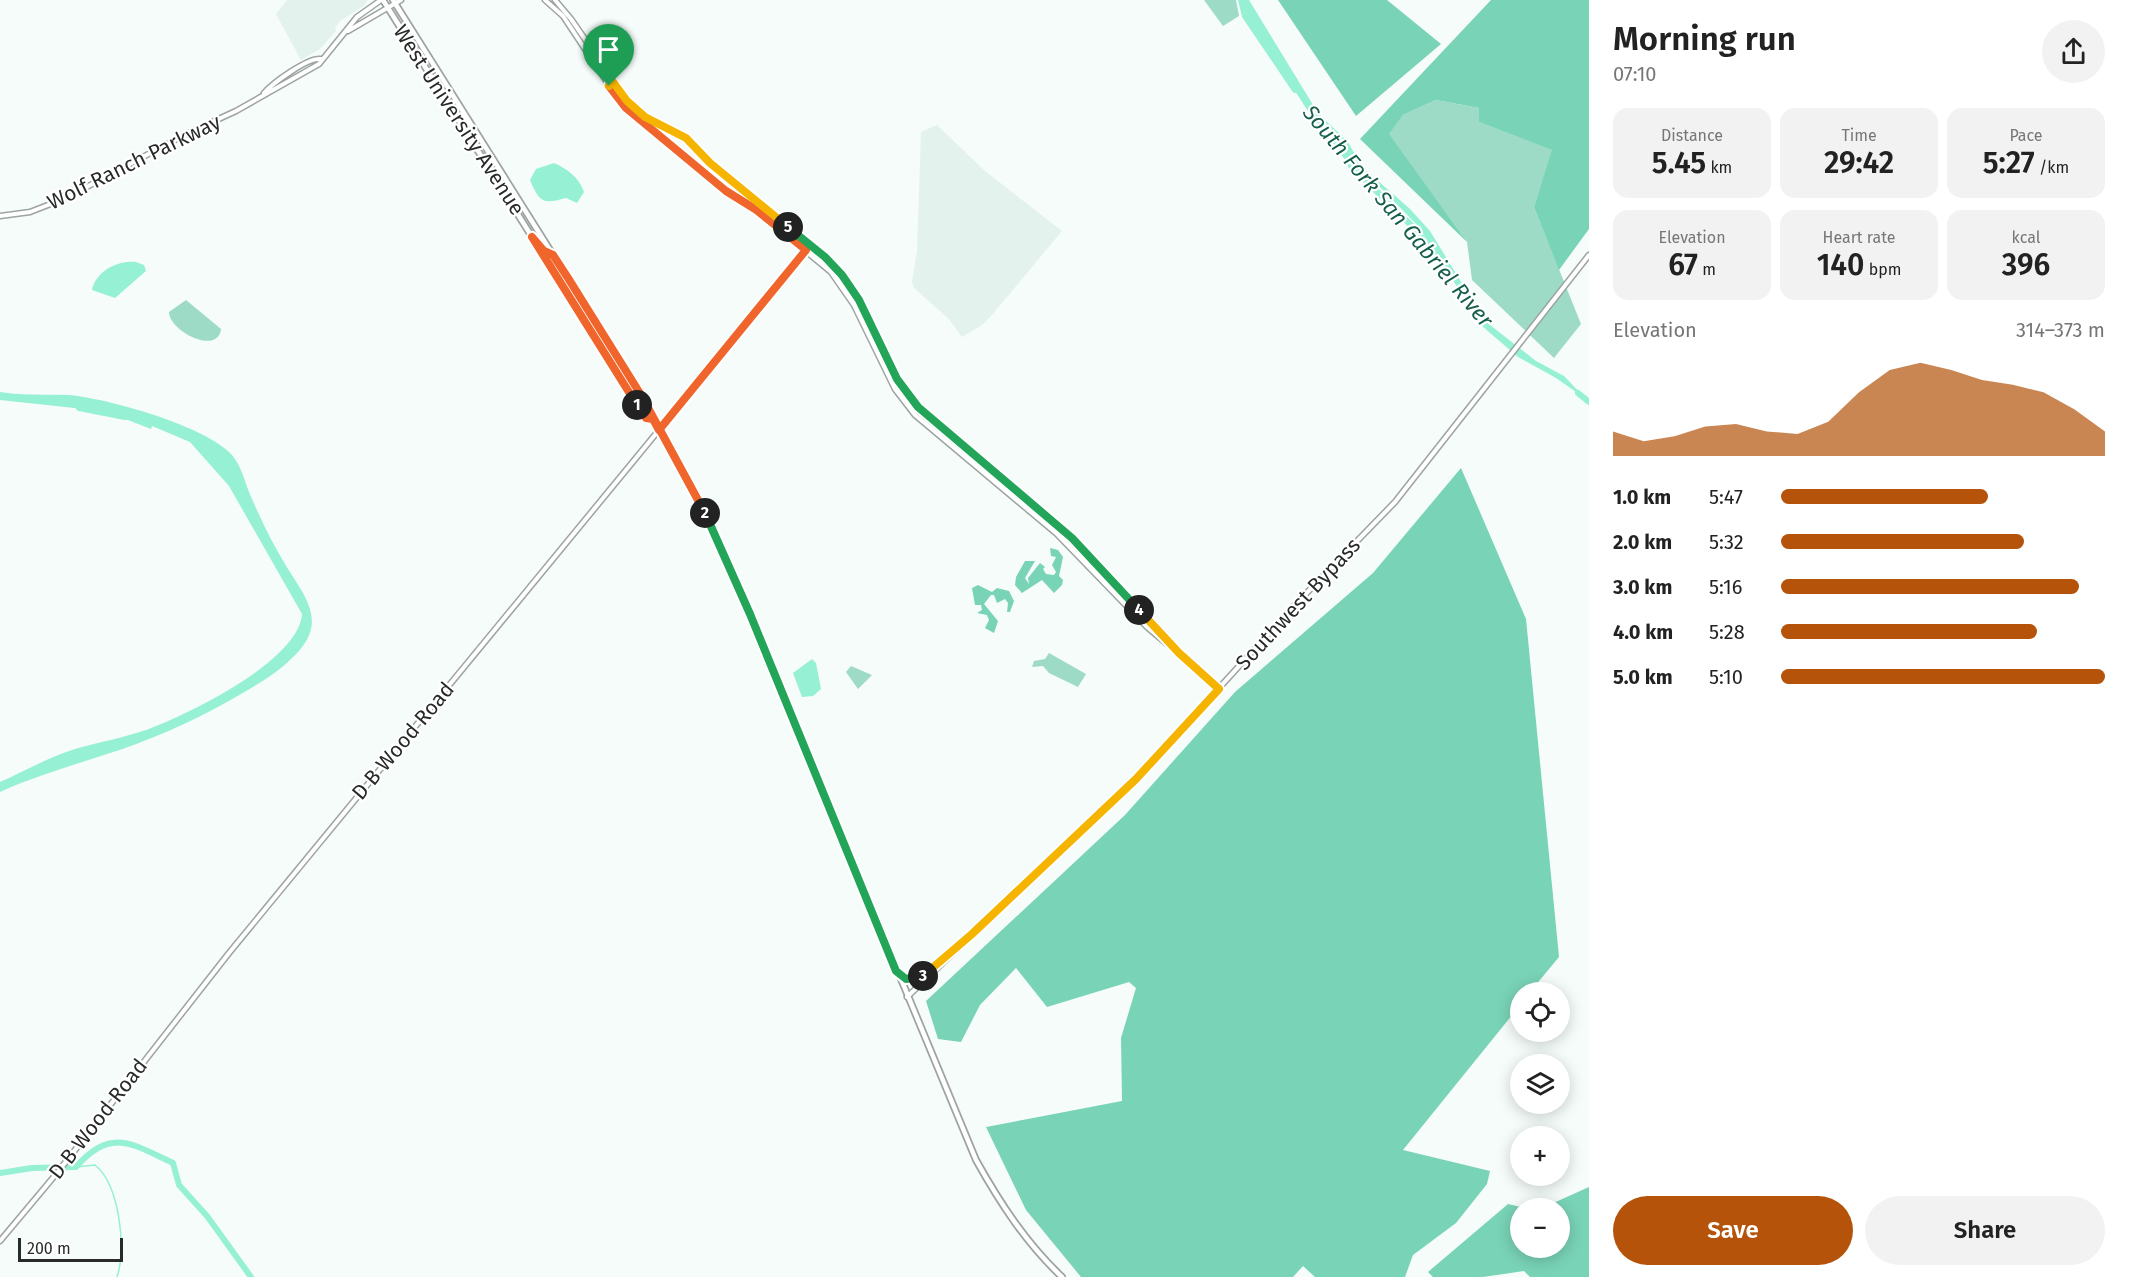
<!DOCTYPE html>
<html lang="en">
<head>
<meta charset="utf-8">
<style>
  body { margin:0; font-family:"Fira Sans",sans-serif; background:#f2f2f2; color:#222; height:100vh; display:flex; flex-direction:column; font-size:22px; white-space:nowrap }
  * { box-sizing:border-box; margin:0 }
  p { font-size:20px; color:#767676 }
  .icon { flex:none; width:33px; height:33px; fill:none; stroke:currentColor; stroke-width:2; stroke-linecap:round; stroke-linejoin:round }
  .map { position:relative; flex:1; overflow:hidden }
  .panel { display:flex; flex-direction:column; background:#fff; width:540px }
  .panel>* { flex:none }
  .buttons { position:absolute; left:1510px; top:982px; display:grid; gap:12px }
  .buttons a { display:grid; place-items:center; width:60px; height:60px; border-radius:50%; background:#fff; box-shadow:0 3px 15px #0003; font-size:30px }
  .scale { position:absolute; left:18px; bottom:15px; width:105px; box-sizing:border-box; padding-left:6px; border:3px solid #272a29; border-top:0; font-size:16px; line-height:21px; white-space:nowrap; color:#272a29; -webkit-text-stroke:4px #fff; paint-order:stroke }
  .pin { position:absolute; display:grid; place-items:center; width:51px; height:51px; color:#fff; margin:-62px -26px; border-radius:50% 50% 50% 0; rotate:-45deg; box-shadow:0 0 6px #0007 }
  .pin .icon { rotate:45deg }
  .km { position:absolute; width:30px; height:30px; margin:-15px; border-radius:50%; background:#222; color:#fff; font-size:16px; line-height:30px; text-align:center }
  .round { display:grid; place-items:center; flex:none; width:63px; height:63px; border-radius:32px; background:#f2f2f2 }
  .summary { display:flex; align-items:center; justify-content:space-between; height:102px; padding:0 24px }
  h1 { font-size:33px; font-weight:600; line-height:45px }
  .metrics { display:grid; grid-template-columns:repeat(3,1fr); gap:9px; height:102px; padding:6px 24px }
  .metrics div { display:grid; align-content:center; border-radius:15px; background:#f2f2f2; text-align:center }
  .metrics b { font-size:30px; font-weight:600 }
  .metrics small { font-size:16px; font-weight:400 }
  .metrics p { font-size:16px }
  .chart { height:168px; padding:12px 24px }
  .chart p { display:flex; justify-content:space-between }
  .chart svg { width:100%; height:108px; margin-top:6px; fill:#b45309; opacity:.7 }
  .cta { display:flex; gap:12px; margin-top:auto; padding:12px 24px }
  .cta a { flex:1; height:69px; border-radius:36px; background:#b45309; color:#fff; font-size:24px; font-weight:600; line-height:69px; text-align:center }
  .cta a+a { background:#f2f2f2; color:#222 }
  ul { padding:0 24px; list-style:none; font-size:20px }
  li { display:grid; grid-template-columns:96px 72px 1fr; align-items:center; height:45px }
  li i { height:15px; border-radius:8px; background:#b45309 }
  main { display:flex; flex:1; min-height:0 }
  .map>svg:first-child { display:block }
  .built { fill:#e3f2ed }
  .green { fill:#9edbc7 }
  .forest { fill:#79d3b7 }
  .water { fill:#96f0d4 }
  .lines { fill:none; stroke-linecap:round; stroke-linejoin:round }
  .stream { stroke:#96f0d4; stroke-width:1.5 }
  .river { stroke:#96f0d4; stroke-width:6 }
  .tertiary-casing { stroke:#9da4a1; stroke-width:7 }
  .secondary-casing { stroke:#9da4a1; stroke-width:7 }
  .primary-casing { stroke:#9da4a1; stroke-width:8 }
  .tertiary { stroke:#fff; stroke-width:4 }
  .secondary { stroke:#fff; stroke-width:4 }
  .primary { stroke:#fff; stroke-width:4.5 }
  .split-1-casing { stroke:#fff; stroke-width:12 }
  .split-2-casing { stroke:#fff; stroke-width:12 }
  .split-3-casing { stroke:#fff; stroke-width:12 }
  .split-4-casing { stroke:#fff; stroke-width:12 }
  .split-5-casing { stroke:#fff; stroke-width:12 }
  .split-6-casing { stroke:#fff; stroke-width:12 }
  .split-1 { stroke:#f0652b; stroke-width:8 }
  .split-2 { stroke:#f0652b; stroke-width:8 }
  .split-3 { stroke:#22a559; stroke-width:8 }
  .split-4 { stroke:#f5b400; stroke-width:8 }
  .split-5 { stroke:#22a559; stroke-width:8 }
  .split-6 { stroke:#f5b400; stroke-width:8 }
  .labels { text-anchor:middle; dominant-baseline:central; stroke-width:4.5; stroke-linejoin:round; paint-order:stroke }
  .street-label { font-size:21px; fill:#272a29; stroke:#fff }
  .water-label { font-size:22px; font-style:italic; fill:#155e4c; stroke:#fff }
</style>
</head>
<body>
<main>
<div class="map">
<svg width="1589" height="1277" viewBox="0 0 1589 1277">
  <rect width="100%" height="100%" fill="#f5fcf9"/>
  <path class="built" d="M287,0h80l-2,5 -25,16 -5,7 1,3 -16,18 -19,11 -25,-46z
    M937,125l48,46 77,60 -70,84 -10,10 -20,12 -13,-18 -35,-31 -2,-6 5,-31 4,-119z"/>
  <path class="green" d="M1204,0h32l3,16 -16,10z
    M1436,100l43,8v14l74,28 -19,57 47,117 -27,34 -82,-78 -5,-38 -79,-108 15,-19z
    M186,300l35,29c-3,27 -52,2 -52,-17z
    M1049,653l37,21 -8,13 -29,-14 -6,-7 -11,1 2,-6 11,-2z
    M851,666l21,9 -14,14 -12,-17z"/>
  <path class="forest" d="M1278,0h109l54,44 -85,72z
    M1491,0h98v229l-30,41 -25,-63 18,-57 -73,-28v-14l-43,-8 -33,15 -14,19 78,108 -107,-103z
    M1461,468l65,151 33,338 -30,36h-8v11l-118,146 87,21 -3,13 -31,39 -43,32 -8,22h-90l-12,-11 -10,11h-212l-55,-67 -40,-83 136,-26 -1,-63 15,-50 -7,-6 -82,25 -31,-39 -36,37 -19,37 -23,-3 -12,-38 199,-186 110,-123 138,-119z
    M1050,548l8,2 5,7 -4,19 4,4 -1,5 -8,8 -12,-13 -20,13 -7,-8 1,-8 9,-16h10l-10,17 4,6 -1,-6 12,-15 5,4 -2,2 3,5 8,1 2,-3 -4,-7 4,-8 -5,-1z
    M978,585l14,7 5,-4 12,3 5,10 -4,11h-3l1,-9 -3,-4 -8,4 -3,-8h-3l-7,9 14,17 -4,12 -9,-5 4,-8 -2,-5 -10,-2 5,-3 -1,-5h-6l-3,-17z
    M1589,1187v90h-59l-6,-6 -41,6h-50l-5,-5 80,-68 21,5h-8v39h39v-39h-20z"/>
  <path class="water" d="M1240,0h9l69,113 30,29 14,25 47,41 21,23 55,90 51,40 28,15 22,23 -30,-21 -38,-21 -36,-31 -63,-99 -49,-50 -18,-8 -46,-61 -48,-74z
    M554,163c13,6 25,14 30,29l-7,11 -11,-5c-22,6 -26,6 -36,-18l6,-11z
    M136,262l8,3 2,6 -31,27 -23,-8c4,-19 26,-30 44,-28z
    M0,392c22,4 45,2 68,3 39,3 138,31 164,60 9,11 12,24 17,37 11,26 24,53 39,77 22,34 39,57 3,90 -18,18 -42,30 -64,43 -38,21 -78,39 -120,52 -36,12 -72,22 -107,38v-10c25,-11 49,-25 75,-33 24,-7 48,-11 71,-19 41,-15 153,-69 156,-116l-73,-128 -39,-44 -38,-16 -1,3 -36,-14 -22,-5 -93,-10z
    M812,659l4,4 5,26 -8,7 -11,1 -9,-24z"/>
  <g class="lines">
    <path class="stream" d="M76,1167l19,-2c24,19 32,83 22,112"/>
    <path class="river" d="M1241,0l4,16 50,74
      M1351,166l62,61 34,41
      M1578,393l11,9
      M79,408l46,9
      M0,1173l32,-5 44,-1c35,-40 56,-23 97,-4l6,22 28,31 44,61"/>
    <defs>
      <path id="tertiary" d="M545,0l18,16 60,90 103,85 29,18 76,63 23,33 41,84 20,26 142,119 90,93 26,22
        M555,0l16,19 58,84 22,18 38,19 21,23 129,108 20,29 38,79 25,33 150,126 107,115 40,36
        M348,31l53,-31
        M264,93c9,-10 44,-36 57,-34
        M0,216l30,-4 36,-14 120,-64 50,-23 83,-47 38,-47 24,-17
        M659,430l147,-180
        M900,974l10,5 16,-4
        M907,997l229,-218 157,-172 102,-105 194,-247"/>
      <path id="secondary" d="M0,1241l57,-68 172,-220 430,-523"/>
      <path id="primary" d="M383,0l263,418 7,1
        M393,0l248,395 56,101 32,68 247,596c24,43 50,83 86,117
        M558,281l6,1 11,12"/>
    </defs>
    <use href="#tertiary" class="tertiary-casing"/>
    <use href="#secondary" class="secondary-casing"/>
    <use href="#primary" class="primary-casing"/>
    <use href="#tertiary" class="tertiary"/>
    <use href="#secondary" class="secondary"/>
    <use href="#primary" class="primary"/>
  </g>
  <g class="lines">
    <defs>
      <path id="split-1" d="M609,86l17,22 100,83 29,18 51,41 -147,180 -6,-11 -7,-1 -9,-13"/>
      <path id="split-2" d="M637,405l-105,-168 12,14 9,4 15,23 73,117 64,118"/>
      <path id="split-3" d="M705,513l45,101 146,357 10,8 17,-3"/>
      <path id="split-4" d="M923,976l49,-42 164,-155 83,-90 -40,-36 -40,-43"/>
      <path id="split-5" d="M788,227l37,30 17,18 17,25 38,79 21,28 154,131 67,72"/>
      <path id="split-6" d="M609,86l4,-4 14,19 18,16 41,21 24,25 78,64"/>
    </defs>
    <use href="#split-1" class="split-1-casing"/>
    <use href="#split-2" class="split-2-casing"/>
    <use href="#split-3" class="split-3-casing"/>
    <use href="#split-4" class="split-4-casing"/>
    <use href="#split-5" class="split-5-casing"/>
    <use href="#split-6" class="split-6-casing"/>
    <use href="#split-1" class="split-1"/>
    <use href="#split-2" class="split-2"/>
    <use href="#split-3" class="split-3"/>
    <use href="#split-4" class="split-4"/>
    <use href="#split-5" class="split-5"/>
    <use href="#split-6" class="split-6"/>
  </g>
  <g class="labels">
    <g class="street-label">
      <text transform="translate(459 120) rotate(57)">West University Avenue</text>
      <text transform="translate(134 162) rotate(-26)">Wolf Ranch Parkway</text>
      <text transform="translate(1298 604) rotate(-47)">Southwest Bypass</text>
      <text transform="translate(403 741) rotate(-50)">D B Wood Road</text>
      <text transform="translate(98 1119) rotate(-52)">D B Wood Road</text>
    </g>
    <g class="water-label">
      <text transform="translate(1398 216) rotate(50)">South Fork San Gabriel River</text>
    </g>
  </g>
</svg>
<div class="buttons">
<a><svg class="icon" aria-label="locate" viewBox="0 0 24 24"><circle cx="12" cy="12" r="6"/><path d="M12 2v4M12 18v4M2 12h4M18 12h4"/></svg></a>
<a><svg class="icon" aria-label="layers" viewBox="0 0 24 24"><path d="M12 4l9 5-9 5-9-5zM3 14l9 5 9-5"/></svg></a>
<a>+</a>
<a>−</a>
</div>
<div class="scale">200 m</div>
<div class="pin" style="left:609px;top:86px;background:#1e9e55"><svg class="icon" aria-label="arrive" viewBox="0 0 24 24"><path d="M6 21V4h12l-3 4 3 4H6"/></svg></div>
<b class="km" style="left:637px;top:405px">1</b>
<b class="km" style="left:705px;top:513px">2</b>
<b class="km" style="left:923px;top:976px">3</b>
<b class="km" style="left:1139px;top:610px">4</b>
<b class="km" style="left:788px;top:227px">5</b>
</div>
<section class="panel">
<div class="summary"><div><h1>Morning run</h1><p>07:10</p></div><a class="round"><svg class="icon" aria-label="share" viewBox="0 0 24 24"><path d="M12 15V3M7 8l5-5 5 5M5 13v7h14v-7"/></svg></a></div>
<div class="metrics">
<div><p>Distance</p><b>5.45<small> km</small></b></div>
<div><p>Time</p><b>29:42</b></div>
<div><p>Pace</p><b>5:27<small> /km</small></b></div>
</div>
<div class="metrics">
<div><p>Elevation</p><b>67<small> m</small></b></div>
<div><p>Heart rate</p><b>140<small> bpm</small></b></div>
<div><p>kcal</p><b>396</b></div>
</div>
<div class="chart"><p><span>Elevation</span>314–373 m</p>
<svg viewBox="0 0 160 44" preserveAspectRatio="none"><path d="M0 44V34L10 38L20 36L30 32L40 31L50 34L60 35L70 30L80 18L90 9L100 6L110 9L120 13L130 15L140 18L150 25L160 34V44z"/></svg>
</div>
<ul>
<li><b>1.0 km</b>5:47<i style="width:64%"></i></li>
<li><b>2.0 km</b>5:32<i style="width:75%"></i></li>
<li><b>3.0 km</b>5:16<i style="width:92%"></i></li>
<li><b>4.0 km</b>5:28<i style="width:79%"></i></li>
<li><b>5.0 km</b>5:10<i style="width:100%"></i></li>
</ul>
<div class="cta"><a>Save</a><a>Share</a></div>
</section>
</main>
</body>
</html>
